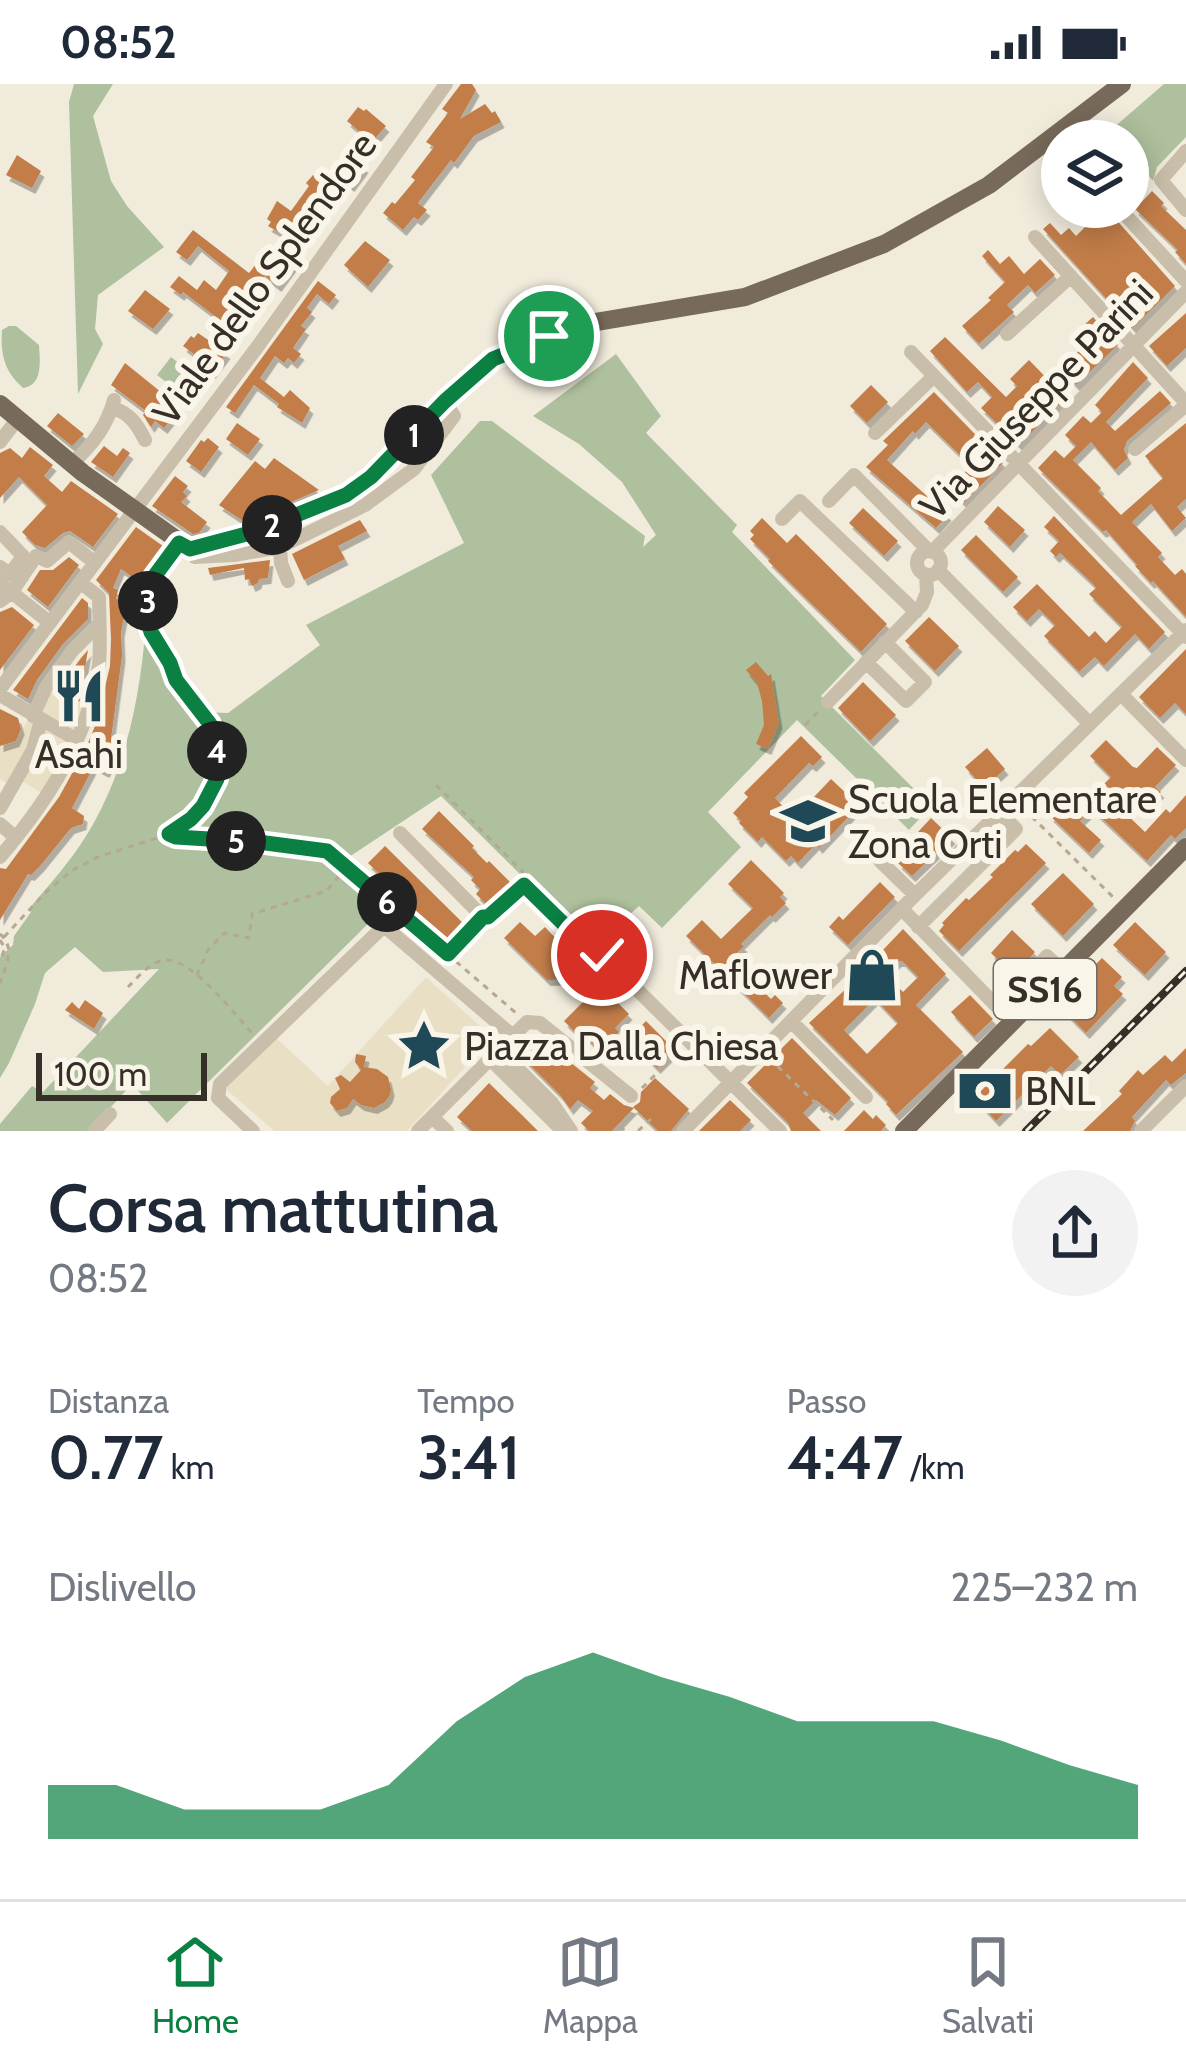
<!DOCTYPE html>
<html lang="it">
<head>
<meta charset="utf-8">
<style>
  body { margin:0; font-family:Cabin,sans-serif; background:#f2f2f3; color:#1f2937; height:100vh; display:flex; flex-direction:column; font-size:45px; white-space:nowrap }
  * { box-sizing:border-box; margin:0 }
  p { font-size:39px; color:#747a83 }
  .icon { flex:none; width:66px; height:66px; fill:none; stroke:currentColor; stroke-width:2; stroke-linecap:round; stroke-linejoin:round }
  .map { position:relative; height:1047px; overflow:hidden }
  .drawer { display:flex; flex-direction:column; background:#fff; flex:1 }
  .drawer>* { flex:none }
  .controls { position:absolute; left:1041px; top:36px; display:grid; gap:24px }
  .controls a { display:grid; place-items:center; width:108px; height:108px; border-radius:50%; background:#fff; box-shadow:0 6px 30px #0003; font-size:60px }
  .scale { position:absolute; left:36px; bottom:30px; width:171px; box-sizing:border-box; padding-left:12px; border:6px solid #362f28; border-top:0; font-size:33px; line-height:42px; white-space:nowrap; color:#362f28; -webkit-text-stroke:9px #f9f5e9; paint-order:stroke }
  .pin { position:absolute; display:grid; place-items:center; width:102px; height:102px; color:#fff; margin:-51px; border:6px solid #fff; border-radius:50%; box-shadow:0 3px 12px #0007 }
  .km { position:absolute; width:60px; height:60px; margin:-30px; border-radius:50%; background:#222; color:#fff; font-size:33px; line-height:60px; text-align:center }
  .round { display:grid; place-items:center; flex:none; width:126px; height:126px; border-radius:63px; background:#f2f2f3 }
  .head { display:flex; align-items:center; justify-content:space-between; height:204px; padding:0 48px }
  h1 { font-size:66px; font-weight:600; line-height:90px }
  .stats { display:grid; grid-template-columns:repeat(3,1fr); gap:18px; height:204px; padding:12px 48px }
  .stats div { display:grid; align-content:center }
  .stats b { font-size:60px; font-weight:600 }
  .stats small { font-size:33px; font-weight:400 }
  .stats p { font-size:33px }
  .chart { height:336px; padding:24px 48px }
  .chart p { display:flex; justify-content:space-between }
  .chart svg { width:100%; height:216px; margin-top:12px; fill:#0b8043; opacity:.7 }
  .status { display:flex; justify-content:space-between; align-items:center; height:84px; padding:0 60px; background:#fff; direction:ltr }
  .status svg { height:33px; fill:currentColor }
  .dock { display:flex; justify-content:space-around; align-items:center; height:168px; border-top:3px solid #e0e1e3; background:#fff; font-size:33px; color:#747a83 }
  .dock a { display:grid; justify-items:center; gap:6px }
  .dock .selected { color:#0b8043 }
  .map>svg:first-child { display:block }
  .green { fill:#aec09d }
  .plaza { fill:#e9dfc4 }
  .building { fill:#c27d49; fill-rule:evenodd; filter:url(#shadow) }
  .lines { fill:none; stroke-linecap:round; stroke-linejoin:round }
  .path { stroke:#b5a893; stroke-width:3; stroke-dasharray:6 6; stroke-linecap:butt }
  .minor { stroke:#c9bea9; stroke-width:14 }
  .major { stroke:#786a5a; stroke-width:18 }
  .rail-casing { stroke:#362f28; stroke-width:8 }
  .rail { stroke:#f9f5e9; stroke-width:3; stroke-dasharray:9; stroke-linecap:butt }
  .route-casing { stroke:#fff; stroke-width:24 }
  .route { stroke:#0b8043; stroke-width:15 }
  .labels { text-anchor:middle; dominant-baseline:central; stroke-width:12; stroke-linejoin:round; paint-order:stroke }
  .shield { fill:#f9f5e9; stroke:#706a62; stroke-width:3 }
  .shield-label { font-size:36px; font-weight:bold; fill:#362f28 }
  .street-label { font-size:39px; fill:#362f28; stroke:#f9f5e9 }
  .poi-label { font-size:39px; fill:#362f28; stroke:#f9f5e9; text-anchor:start }
</style>
</head>
<body>
<div class="status"><b>08:52</b><svg viewBox="0 0 49 12"><path d="M0 12V9h3v3zM5 12V6h3v6zM10 12V3h3v9zM15 12V0h3v12zM26 1h20v11H26zM47 4h2v5h-2z"/></svg></div>
<div class="map">
<svg width="1186" height="1047" viewBox="0 0 1186 1047">
  <defs>
    <filter id="shadow"><feDropShadow dx="3.5" dy="6" stdDeviation="0" flood-color="#0004"/></filter>
  </defs>
  <rect width="100%" height="100%" fill="#f1ebdc"/>
  <path class="green" d="M74,0h39l-20,32 18,65 16,25 37,41 -66,48 -3,34 8,15 -25,50 -9,-292z
    M1164,0h22v53l-29,30 -4,14 -25,-30v-10h-7l-9,-12z
    M9,242h7l23,19c1,17 4,40 -16,43 -18,-16 -23,-33 -21,-58z
    M616,270l45,62 -15,17 91,92 -5,7 123,128 -34,36 110,110 -22,24 -112,-110 -89,92 33,35 -79,81 -23,-22 -11,10 -10,-9 -20,20 -7,-3 -6,5 -56,-56 -5,5 -83,-82 -98,65 -15,-12 -58,-8 -1,7 57,7 60,51 -219,217 -35,-39 -43,47h-89v-7l32,-38 11,6 116,-123 -56,3 -28,-25 -30,26 -10,31 -26,59 -9,15v-121l13,-12 1,-9 17,-24 -2,-3c19,-23 41,-47 57,-73 40,-64 54,-138 60,-212l22,39 6,18 23,31 31,1 92,-68 -14,-20 158,-82 -33,-68 49,-54h12l153,115 -2,11 13,-12 -34,-53 -43,-38 -46,-28z
    M171,273l32,25 -14,18 -32,-25z"/>
  <path class="plaza" d="M46,603l43,16 -15,40 -32,50 -29,-17 -5,8 -8,-5v-33l16,-5z
    M426,893l66,60 -85,94h-133l-47,-41v-8l47,-46 54,50z"/>
  <path class="building" d="M461,0h11l4,6 -16,29 25,-15 7,9 3,-2 6,11 -27,14 -20,27 -3,-3 -33,43 9,7 -9,10 -4,-3 -11,13 -20,-17 9,-11 3,2 20,-24 -4,-3 23,-30 -8,-5 22,-29 -6,-4z
    M358,23l6,4 2,-2 20,17 -14,16 -25,-21z
    M17,71l24,16 -9,17 -26,-13z
    M351,73l14,10 -14,19 -7,-5 -37,46 2,2 -9,12 -7,-5 -2,3 -23,-13 3,-4 -4,-3 10,-18 14,10 18,-25 -3,-3 7,-8 14,12z
    M1152,107l12,12 -3,3 25,24v34l-11,-12 3,-2 -43,-41z
    M1074,123h31l70,79 -42,42 -90,-99 7,-6 11,12 8,-7 7,8 13,-13z
    M193,146l56,43 21,-26 24,17 -16,22 -13,-10 -14,18 -4,-3 -10,14 5,4 -7,9 7,6 -6,8 -53,-40 -2,3 -11,-8 9,-11 18,14 7,-10 12,10 13,-19 -31,-25 -11,14 -11,-8z
    M365,157l25,19 -22,27 -24,-22z
    M988,166l12,14 9,-8 15,18 16,-15 15,16 -20,18 -7,-8 -21,20 7,7 -35,32 -17,-18 29,-26 -3,-2 17,-16 -23,-26z
    M318,197l18,14 -7,9 -12,-10 -10,14 5,4 -11,14 5,3 -13,19 8,6 -7,9 -6,-5 -4,5 -9,-7 -15,22 24,19 6,-7 20,18 -8,15 -25,-16 2,-3 -25,-19 -19,28 -9,-6z
    M145,206l25,19 -17,20 -25,-18z
    M1186,229v35l-19,18 -18,-20z
    M1093,233l25,28 -42,40 -17,-19 27,-20 -11,-13z
    M198,249l29,20 -15,20 -13,-9 3,-4 -19,-14 8,-10 3,2z
    M945,253l61,60 11,-11 -7,-7 19,-19 35,36v4l-45,45 -38,-37 11,-11 -14,-15 -11,10 -37,-41z
    M1133,278l15,16 -42,44 9,9 45,-40 11,12 -44,38 -3,9 4,8 -13,12 -24,-28 -18,18 28,28 -3,3 23,24 42,-37 -18,-22 41,-33v76l-9,8 9,11 -14,13 -21,-27 -19,18 30,31 -4,4 17,18 7,-6 4,5v43l-33,-36 -2,2 -16,-17 2,-1 -31,-35 -3,2 -65,-64 17,-18 9,8 12,-12 -11,-11 18,-19 8,7 11,-11 -7,-7z
    M125,279l52,42 -4,6 3,2 -12,15 -9,-7 -4,6 -8,-12 3,-4 -35,-26z
    M871,301l17,17 -21,21 -17,-17z
    M934,308l69,71 -39,40 -15,-15 22,-22 -45,-44 -11,12 -2,-3 -26,29 61,55 -12,13 -70,-61 22,-22 -5,-4z
    M58,329l26,21 -12,12 -25,-20z
    M237,339l23,16 -12,16 -22,-16z
    M208,354l11,9 -18,25 -15,-11 15,-21 3,2z
    M104,362l13,10 6,-8 7,5 -17,24 -22,-15z
    M30,363l23,18 -9,11 18,16 9,-11 47,33 -25,33 -23,-16 -7,2 -18,15 -10,-3 -13,-13 25,-27 -28,-28 -19,21v-45l10,-5 12,10z
    M274,374l45,32 -35,15 -6,-4 -7,10 -5,2 -1,-3v3l-22,8 -24,-16 36,-44 10,8z
    M175,392l13,10 -5,6 4,4 -6,6 26,20 -8,11 -6,1 -41,-28z
    M998,422l27,24 -15,17 -26,-25z
    M863,424l35,33 -14,15 -35,-33z
    M1054,432l111,116 -16,17 -14,-15 -31,32 -9,-9 -16,15 -35,-36 11,-11 -16,-16 -12,12 -14,-14 24,-23 52,53 6,-6 11,12 16,-16 -33,-33 7,-6 -4,-5 -32,-30 -4,4 -6,-6 9,-10 -15,-14z
    M762,434l25,25 9,-9 91,90 -26,28 -93,-91 2,-2 -20,-20 4,-4 -4,-4z
    M360,436l7,11 -29,15 7,13 -41,21 -12,-26z
    M136,443l27,19 -25,35 -17,-12 -8,19 5,2 -2,9 11,2 -6,31 1,24 -11,83 6,3 -5,18 -6,12 -12,-6 -22,42 12,8 -1,8 -12,4 -30,37 -10,10 -3,-1 -28,46v-52l6,1 53,-72 27,-49 11,-27 13,-55 1,-27 -2,-46 -13,-13z
    M976,451l42,42 -15,15 -42,-42z
    M69,473l10,8 -31,42 -21,-17 13,-20h13z
    M270,476l-2,18 -9,1 -1,4 -6,3 -3,-7 -4,1 -1,-12 -34,7 -2,-7z
    M82,514l6,5v16l-25,25 -26,36 -9,19 -15,-9z
    M12,523l22,18 -34,45v-58z
    M929,533l30,29 -24,25 -30,-30z
    M1186,565v65l-11,-11 -15,15 -21,-21z
    M88,566l-8,47 -21,-9 22,-30z
    M756,578l12,14 3,-2 8,49 -11,26 -12,-5 8,-19 -2,-24 -5,-18 -11,-13z
    M863,598l33,33 -26,26 -32,-33z
    M0,625l18,9 3,11 -5,12 -16,5z
    M801,652l21,21 -9,9 -4,-3 -34,35 19,20 37,-39 16,15 -3,4 12,11 -37,39 -3,-4 -18,19 -7,-7 -5,5 -24,-24 -4,5 -19,-19 2,-2 -8,-8 15,-16 -4,-4z
    M1106,656l27,27 4,1 20,-21 19,18 -21,22 6,5 -16,15 -14,-14 -14,12 28,27 21,-23 4,4 16,-18v33l-11,11 -4,-4 -24,26 -55,-52 -12,12 21,19 -12,13 -39,-37 20,-20 11,11 30,-30 -21,-21z
    M987,664l18,21 -21,19 -19,-21z
    M439,727l35,35 -2,2 15,15 2,-2 21,21 -24,22 -10,-10 4,-5 -9,-9 3,-3 -52,-48z
    M931,734l21,20 -40,38 -14,-13 25,-26 -5,-5z
    M1026,760l20,19 -87,88 -20,-20 5,-6 -2,-2 24,-25 3,2 24,-23 -3,-2 25,-25 3,2z
    M385,762l82,81 -17,17 -82,-81z
    M751,776l33,33 -4,4 6,6 -14,14 -2,-2 -29,29 3,2 -11,11 9,9 -2,2 31,31 4,-4 8,8 -14,15 -83,-82 16,-16 19,19 32,-31 -25,-24z
    M1063,789l31,31 -31,32 -32,-32z
    M880,798l15,15 -47,48 -19,-18 10,-11 4,4z
    M520,838l15,14 10,-9 41,43 -8,9 -31,1 -43,-42z
    M1135,838l31,30 -21,23 -32,-30z
    M903,845l43,45 -30,31 47,47 -67,63 -10,-11 2,-2 -79,-79 39,-36 5,4 33,-34 -5,-5zM898,877h4l16,16 -15,15 -18,-18zM875,915l23,24 -31,31 -23,-24z
    M1012,846l23,22 -21,24 -23,-23z
    M1102,874l20,19 -8,9 9,8 -37,39 -24,-24 35,-36 -5,-5z
    M600,901l29,29 -14,14 4,4 -19,19 -20,-20 -3,3 -13,-13z
    M970,911l23,24 -19,18 -23,-25z
    M85,916l18,13 -9,16 -29,-19 7,-8 7,7z
    M646,937l29,29 -18,18 -29,-29z
    M1050,944l29,29 -19,18 -9,-9 -55,55 -22,-23 54,-54 3,2z
    M535,950l60,48 -5,6 14,12 6,-6 14,11 10,3 -22,23h-23l-8,-8 12,-12 -15,-11 -8,9 -10,-14 -43,-43z
    M792,954l59,60 -16,17 -19,-15 -13,13 18,18h-30l-3,-8 -41,-40z
    M1186,964v25l-15,12 -5,-5 -34,37 3,4 -5,10h-47l39,-37 -3,-3 19,-21 5,5 22,-20 7,7z
    M356,970l10,2 -2,11 13,2 11,8 3,13 -2,7 -4,5 -11,6 -13,-3 -8,-6 -6,9 -10,3 -7,-8 1,-6 9,-8 -5,-11 6,-3 9,7 11,-12 -6,-8z
    M655,994l34,31 -18,22h-13l-25,-24 7,-5 1,-10z
    M489,999l34,33 15,15h-66l-15,-14z
    M730,1016l21,20 -11,11h-41z
    M864,1026l9,9 3,-4 10,10 -5,6h-37z"/>
  <g class="lines">
    <path class="path" d="M148,522l3,26 19,31 5,17 35,44 7,29v26l-14,26 -12,14 -21,14
      M805,641l13,-13
      M436,701l88,88
      M1023,724l91,90
      M0,850c16,14 6,31 0,49
      M4,853l42,-45 25,-21 27,-14 71,-23 158,17 189,162
      M0,856l5,8 -5,13
      M448,870l26,-27
      M197,891l11,-25 16,-17 25,5 3,-24 74,-23 11,-12 5,-13
      M128,903c10,-10 23,-26 38,-27 27,-1 68,54 86,73
      M769,974l64,62
      M642,1004l28,-28
      M620,1042l5,5
      M638,1047l13,-12"/>
    <path class="minor" d="M1186,67l-25,29 25,30
      M1118,123l68,74
      M1035,153l151,166
      M1007,250l64,-58
      M911,268l275,285
      M112,324c18,5 25,16 33,32
      M875,349l59,-57
      M0,358l18,-24
      M1135,365l51,-44
      M72,379c20,-17 35,-37 42,-63
      M829,417l25,-26 75,76
      M782,435l18,-18 116,111
      M0,448l23,24 -13,18 -10,-7
      M280,463l1,16 7,18
      M190,465l5,8 39,-2 46,-8 85,-42 49,-36 40,-53 -9,-15
      M917 479a12 12 0 1 1 24 0a12 12 0 1 1-24 0Z
      M932,468l254,-260
      M938,486l152,154
      M0,499l49,39
      M143,509l36,-50
      M0,517l11,-8 25,-37 11,5 22,-19 26,21
      M866,578l40,39 19,-19 -40,-40
      M0,605l258,-343 188,-262
      M1121,610l65,66
      M0,611l77,45
      M828,618l94,-97 5,-13 -1,-17
      M33,632l13,-29 26,-36 27,-27
      M0,724l33,-58 8,-30
      M0,740l16,14
      M400,749l83,84h5l36,-32 60,59 18,11 178,176
      M0,773c47,-55 89,-119 99,-193 2,-22 0,-45 0,-67l-18,-14
      M880,777l35,34
      M902,825l111,114
      M918,843l98,-98 -16,-16
      M602,871l22,-21
      M1035,916l-15,-14 27,-30 16,15
      M792,938l74,75
      M499,966l53,53 19,28
      M490,975l73,72
      M432,1033l15,14
      M94,1047l16,-17
      M253,1047l-35,-33 2,-14 164,-158 129,110
      M418,1047l109,-109 13,1 91,73
      M683,1047l232,-236 271,-265
      M1141,1047l45,-45"/>
    <path class="major" d="M0,320l83,69 107,76 64,-17 93,-37 24,-18 74,-76 48,-42 56,-23 47,-14 149,-25 139,-53 105,-59 133,-101
      M904,1047l282,-284"/>
    <defs>
      <path id="rail" d="M1026,1047l160,-160"/>
    </defs>
    <use href="#rail" class="rail-casing"/>
    <use href="#rail" class="rail"/>
  </g>
  <g class="lines">
    <defs>
      <path id="route" d="M549,252l-56,23 -48,42 -74,76 -25,18 -92,37 -64,17 -11,-6 -37,50 6,9 -1,17 4,13 19,31 6,17 34,44 8,29 -1,26 -14,27 -12,13 -22,15 7,3 82,5 69,9 121,103 35,-37h5l36,-32 60,59 18,11"/>
    </defs>
    <use href="#route" class="route-casing"/>
    <use href="#route" class="route"/>
  </g>
  <defs>
    <symbol id="restaurant-bare" viewBox="-9 -9 18 18"><path d="M-5-6h1v4h1v-4h1v4h1v-4h1v5L-1.5 .5V6h-2V.5L-5-1ZM5-6V6H3V1.5H1.5Q1.5-4 5-6Z" fill="#1f4957" stroke="#f9f5e9" stroke-width="2.5" paint-order="stroke"/></symbol>
    <symbol id="school-bare" viewBox="-9 -9 18 18"><path d="M0-5L7-2L0 1L-7-2ZM-4 1L0 2.5L4 1V4Q0 6-4 4Z" fill="#1f4957" stroke="#f9f5e9" stroke-width="2.5" paint-order="stroke"/></symbol>
    <symbol id="shop-bare" viewBox="-9 -9 18 18"><path d="M-5-2.5h2.3a2.7 3.5 0 0 1 5.4 0H5L5.5 6h-11ZM-1.5-2.5h3a1.5 2.3 0 0 0-3 0Z" fill="#1f4957" stroke="#f9f5e9" stroke-width="2.5" paint-order="stroke"/></symbol>
    <symbol id="sight-bare" viewBox="-9 -9 18 18"><path d="M0-6L1.8-2.2L6-1.7L2.9 1.2L3.7 5.4L0 3.3L-3.7 5.4L-2.9 1.2L-6-1.7L-1.8-2.2Z" fill="#1f4957" stroke="#f9f5e9" stroke-width="2.5" paint-order="stroke"/></symbol>
    <symbol id="bank-bare" viewBox="-9 -9 18 18"><path d="M-6-4H6V4H-6ZM0-2.3a2.3 2.3 0 1 0 0 4.6a2.3 2.3 0 1 0 0-4.6Z" fill="#1f4957" stroke="#f9f5e9" stroke-width="2.5" paint-order="stroke"/></symbol>
  </defs>
  <g fill-rule="evenodd">
    <use href="#restaurant-bare" x="41" y="574" width="76" height="76"/>
    <use href="#school-bare" x="770" y="699" width="76" height="76"/>
    <use href="#shop-bare" x="834" y="853" width="76" height="76"/>
    <use href="#sight-bare" x="386" y="924" width="76" height="76"/>
    <use href="#bank-bare" x="947" y="969" width="76" height="76"/>
  </g>
  <g class="labels">
    <rect class="shield" x="994" y="875" width="102" height="60" rx="9"/>
    <g class="shield-label">
      <text x="1045" y="905">SS16</text>
    </g>
    <g class="street-label">
      <text transform="translate(264 194) rotate(-54)">Viale dello Splendore</text>
      <text transform="translate(1036 315) rotate(-46)">Via Giuseppe Parini</text>
    </g>
    <g class="poi-label">
      <text x="79" y="670" text-anchor="middle">Asahi</text>
      <text x="848" y="715">Scuola Elementare<tspan x="848" dy="45">Zona Orti</tspan></text>
      <text x="832" y="891" text-anchor="end">Maflower</text>
      <text x="464" y="962">Piazza Dalla Chiesa</text>
      <text x="1025" y="1007">BNL</text>
    </g>
  </g>
</svg>
<div class="controls">
<a><svg class="icon" aria-label="layers" viewBox="0 0 24 24"><path d="M12 4l9 5-9 5-9-5zM3 14l9 5 9-5"/></svg></a>
</div>
<div class="scale">100 m</div>
<div class="pin" style="left:549px;top:252px;background:#1e9e55"><svg class="icon" aria-label="arrive" viewBox="0 0 24 24"><path d="M6 21V4h12l-3 4 3 4H6"/></svg></div>
<div class="pin" style="left:602px;top:871px;background:#d93025"><svg class="icon" aria-label="check" viewBox="0 0 24 24"><path d="M5 12l5 5 9-10"/></svg></div>
<b class="km" style="left:414px;top:351px">1</b>
<b class="km" style="left:272px;top:441px">2</b>
<b class="km" style="left:148px;top:517px">3</b>
<b class="km" style="left:217px;top:667px">4</b>
<b class="km" style="left:236px;top:757px">5</b>
<b class="km" style="left:387px;top:818px">6</b>
</div>
<section class="drawer">
<div class="head"><div><h1>Corsa mattutina</h1><p>08:52</p></div><a class="round"><svg class="icon" aria-label="share" viewBox="0 0 24 24"><path d="M12 15V3M7 8l5-5 5 5M5 13v7h14v-7"/></svg></a></div>
<div class="stats">
<div><p>Distanza</p><b>0.77<small> km</small></b></div>
<div><p>Tempo</p><b>3:41</b></div>
<div><p>Passo</p><b>4:47<small> /km</small></b></div>
</div>
<div class="chart"><p><span>Dislivello</span>225–232 m</p>
<svg viewBox="0 0 160 44" preserveAspectRatio="none"><path d="M0 44V33L10 33L20 38L30 38L40 38L50 33L60 20L70 11L80 6L90 11L100 15L110 20L120 20L130 20L140 24L150 29L160 33V44z"/></svg>
</div>
</section>
<nav class="dock">
<a class="selected"><svg class="icon" aria-label="home" viewBox="0 0 24 24"><path d="M3 11l9-7 9 7M6 9v11h12V9"/></svg>Home</a>
<a><svg class="icon" aria-label="map" viewBox="0 0 24 24"><path d="M3 6l6-2 6 2 6-2v14l-6 2-6-2-6 2zM9 4v14M15 6v14"/></svg>Mappa</a>
<a><svg class="icon" aria-label="saved" viewBox="0 0 24 24"><path d="M7 4h10v16l-5-4-5 4z"/></svg>Salvati</a>
</nav>
</body>
</html>
